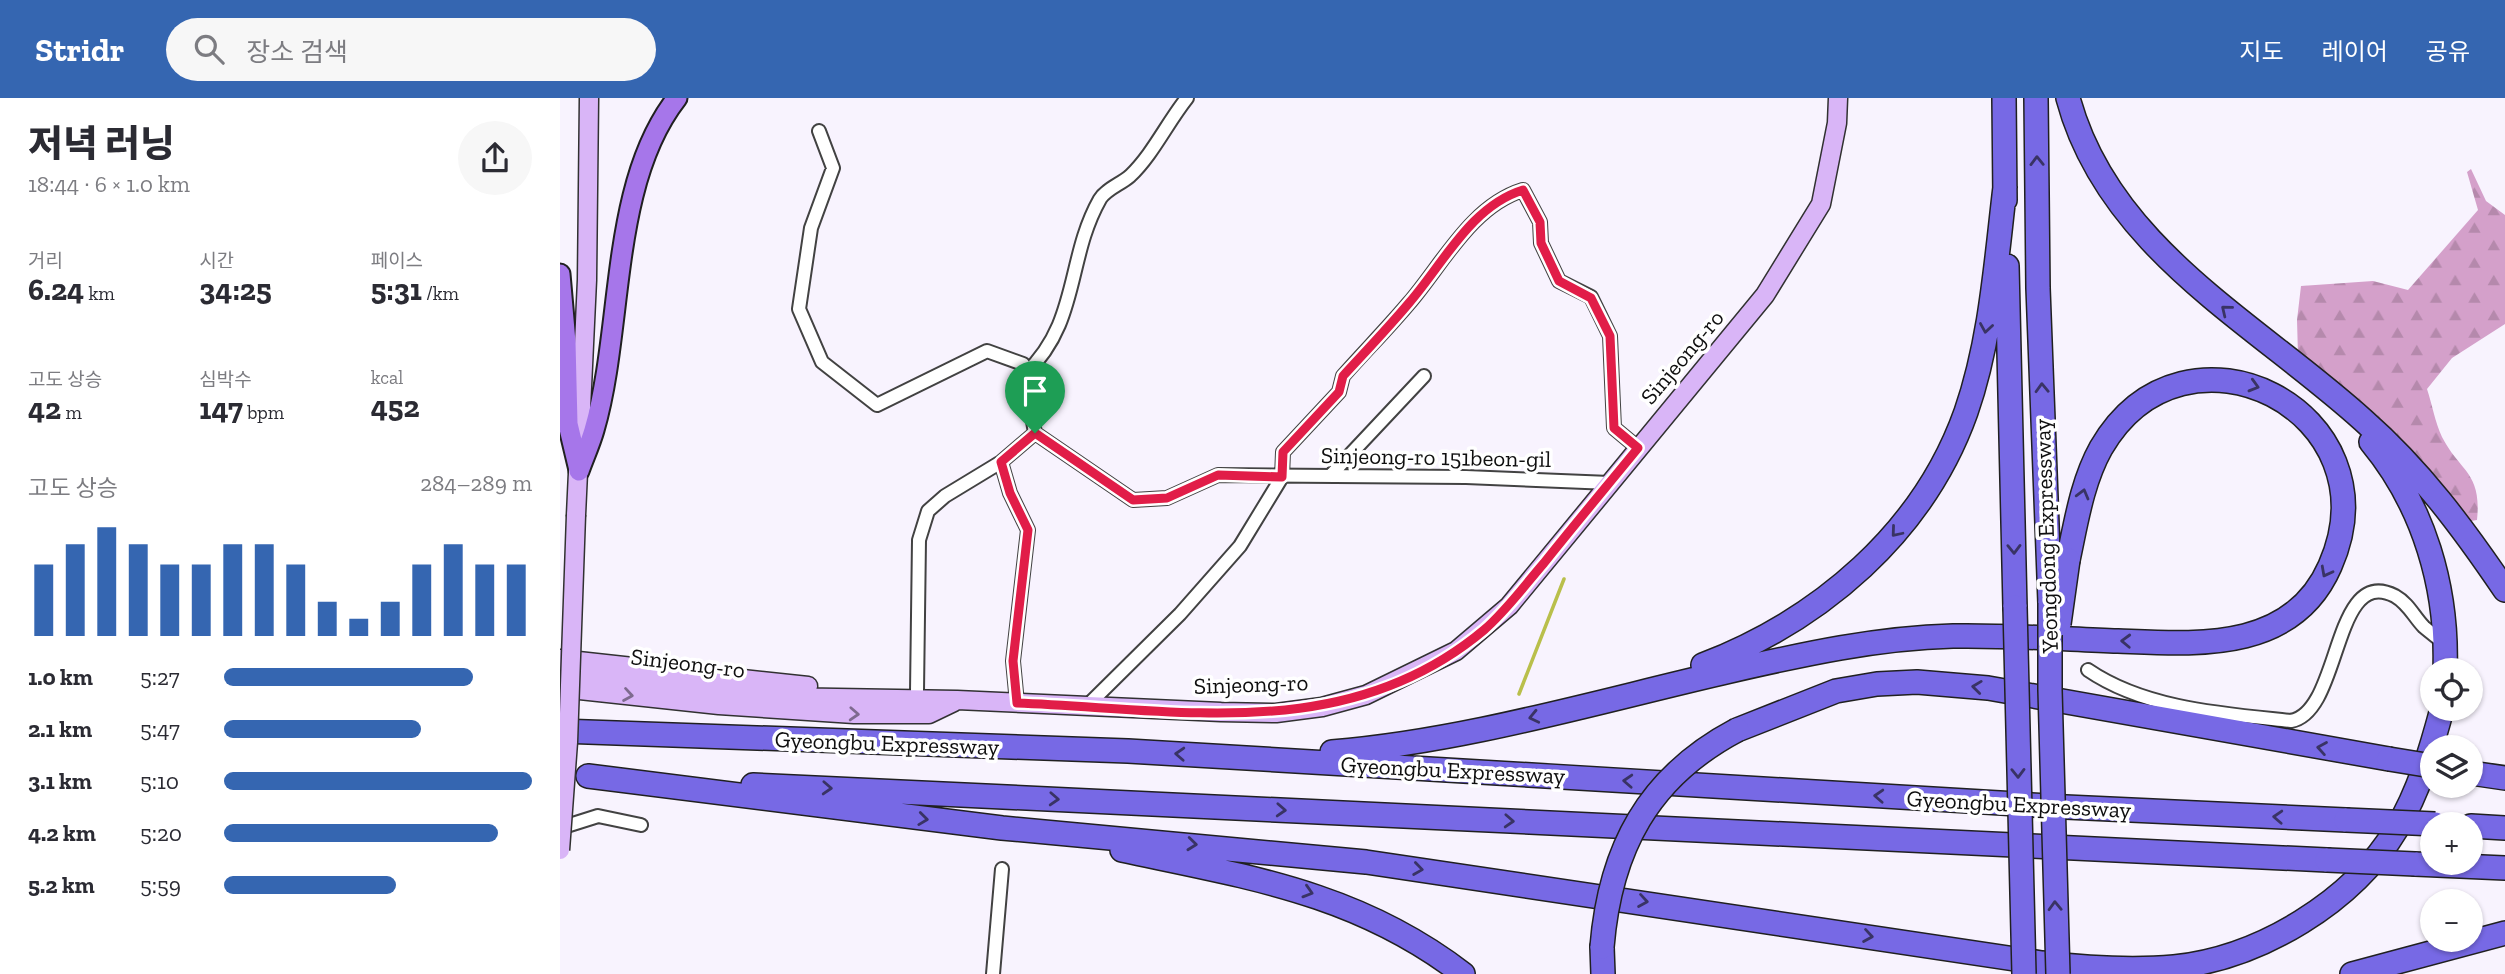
<!DOCTYPE html>
<html lang="ko">
<head>
<meta charset="utf-8">
<style>
  body { margin:0; font-family:"Zilla Slab","Noto Sans KR",serif; background:#f7f7f7; color:#2b2b33; height:100vh; display:flex; flex-direction:column; font-size:26px; white-space:nowrap }
  * { box-sizing:border-box; margin:0 }
  p { font-size:23px; color:#7c7c81 }
  .icon { flex:none; width:38px; height:38px; fill:none; stroke:currentColor; stroke-width:2; stroke-linecap:round; stroke-linejoin:round }
  .map { position:relative; flex:1; overflow:hidden }
  .side { display:flex; flex-direction:column; background:#fff; width:560px }
  .side>* { flex:none }
  .fabs { position:absolute; left:1860px; top:560px; display:grid; gap:14px }
  .fabs a { display:grid; place-items:center; width:63px; height:63px; border-radius:50%; background:#fff; box-shadow:0 2px 5px #0004; font-size:35px }
  .pin { position:absolute; display:grid; place-items:center; width:60px; height:60px; color:#fff; margin:-72px -30px; border-radius:50% 50% 50% 0; rotate:-45deg; box-shadow:0 0 7px #0007 }
  .pin .icon { rotate:45deg }
  .round { display:grid; place-items:center; flex:none; width:74px; height:74px; border-radius:37px; background:#f7f7f7 }
  .head { display:flex; align-items:center; justify-content:space-between; height:119px; padding:0 28px }
  h1 { font-size:38px; font-weight:800; line-height:52px }
  .figures { display:grid; grid-template-columns:repeat(3,1fr); gap:10px; height:119px; padding:7px 28px }
  .figures div { display:grid; align-content:center }
  .figures b { font-size:30px; font-weight:800 }
  .figures small { font-size:19px; font-weight:400 }
  .figures p { font-size:19px }
  .chart { height:196px; padding:14px 28px }
  .chart p { display:flex; justify-content:space-between }
  .chart svg { width:100%; height:126px; margin-top:7px; stroke:#3566b1; stroke-width:6 }
  ul { padding:0 28px; list-style:none; font-size:23px }
  li { display:grid; grid-template-columns:112px 84px 1fr; align-items:center; height:52px }
  li i { height:18px; border-radius:9px; background:#3566b1 }
  header { display:flex; align-items:center; gap:42px; box-sizing:border-box; height:98px; padding:0 35px; background:#3566b1; color:#fff }
  header strong { font-size:33px }
  nav { display:flex; gap:38px; margin-inline-start:auto; font-size:24px }
  .search { width:490px; height:63px; background:#f7f7f7; display:flex; align-items:center; gap:18px; box-sizing:border-box; padding:0 24px; border-radius:38px; color:#7c7c81; font-size:26px }
  main { display:flex; flex:1; min-height:0 }
  .map>svg:first-child { display:block }
  .forest { fill:url(#forest-firs) }
  .lines { fill:none; stroke-linecap:round; stroke-linejoin:round }
  .stream { stroke:#b9bf4b; stroke-width:3.5 }
  .street-casing { stroke:#424242; stroke-width:16 }
  .secondary-casing { stroke:#313131; stroke-width:21 }
  .primary-casing { stroke:#202020; stroke-width:23 }
  .highway-casing { stroke:#202020; stroke-width:26 }
  .street { stroke:#fff; stroke-width:12 }
  .secondary { stroke:#d9b5f7; stroke-width:18 }
  .primary { stroke:#a676ea; stroke-width:19 }
  .highway { stroke:#7769e5; stroke-width:23 }
  .secondary-bridge-casing { stroke:#313131; stroke-width:21; stroke-linecap:butt }
  .highway-bridge-casing { stroke:#202020; stroke-width:26; stroke-linecap:butt }
  .secondary-bridge { stroke:#d9b5f7; stroke-width:18 }
  .highway-bridge { stroke:#7769e5; stroke-width:23 }
  .oneway { stroke:#393365 }
  .oneway2 { stroke:#7e6a8f }
  .route-casing { stroke:#fff; stroke-width:14 }
  .route { stroke:#e11d48; stroke-width:9 }
  .labels { text-anchor:middle; dominant-baseline:central; stroke-width:7; stroke-linejoin:round; paint-order:stroke }
  .street-label { font-size:23px; fill:#0f0f0f; stroke:#fff }
</style>
</head>
<body>
<header>
<strong>Stridr</strong>
<div class="search"><svg class="icon" aria-label="search" viewBox="0 0 24 24"><circle cx="10" cy="10" r="6"/><path d="M15 15l6 6"/></svg>장소 검색</div>
<nav><a>지도</a><a>레이어</a><a>공유</a></nav>
</header>
<main>
<section class="side">
<div class="head"><div><h1>저녁 러닝</h1><p>18:44 · 6 × 1.0 km</p></div><a class="round"><svg class="icon" aria-label="share" viewBox="0 0 24 24"><path d="M12 15V3M7 8l5-5 5 5M5 13v7h14v-7"/></svg></a></div>
<div class="figures">
<div><p>거리</p><b>6.24<small> km</small></b></div>
<div><p>시간</p><b>34:25</b></div>
<div><p>페이스</p><b>5:31<small> /km</small></b></div>
</div>
<div class="figures">
<div><p>고도 상승</p><b>42<small> m</small></b></div>
<div><p>심박수</p><b>147<small> bpm</small></b></div>
<div><p>kcal</p><b>452</b></div>
</div>
<div class="chart"><p><span>고도 상승</span>284–289 m</p>
<svg viewBox="0 0 160 44" preserveAspectRatio="none"><path d="M5 44V19M15 44V12M25 44V6M35 44V12M45 44V19M55 44V19M65 44V12M75 44V12M85 44V19M95 44V32M105 44V38M115 44V32M125 44V19M135 44V12M145 44V19M155 44V19"/></svg>
</div>
<ul>
<li><b>1.0 km</b>5:27<i style="width:81%"></i></li>
<li><b>2.1 km</b>5:47<i style="width:64%"></i></li>
<li><b>3.1 km</b>5:10<i style="width:100%"></i></li>
<li><b>4.2 km</b>5:20<i style="width:89%"></i></li>
<li><b>5.2 km</b>5:59<i style="width:56%"></i></li>
</ul>
</section>
<div class="map">
<svg width="1945" height="876" viewBox="0 0 1945 876">
  <defs>
    <pattern id="forest-firs" width="22" height="20" patternUnits="userSpaceOnUse" patternTransform="scale(1.75)"><rect width="22" height="20" fill="#d4a0ca"/><path d="M5 1l3.5 6h-7zM16 11l3.5 6h-7z" fill="#b589ac"/></pattern>
  </defs>
  <rect width="100%" height="100%" fill="#f8f3fe"/>
  <path class="forest" d="M1911,71l15,32 19,14v109l-53,34 -25,31c5,15 8,33 15,48 18,35 40,35 35,83l-12,2 -167,-167 -1,-35 4,-34 72,-5 35,9 70,-80 -11,-38z"/>
  <g class="lines">
    <path class="stream" d="M959,596l45,-115"/>
    <defs>
      <path id="street" d="M259,33l14,37 -22,60 -12,81 23,53 55,43 110,-54 36,13 12,69 -34,29 -56,34 -17,15 -9,29 -2,151
        M465,276c55,-52 41,-115 75,-175 6,-10 21,-15 30,-23 23,-22 37,-53 57,-78
        M475,335l98,67 34,-2 51,-23 248,2 144,6
        M441,364l9,31 18,37 -15,131 4,42
        M770,378l94,-100
        M1528,572c57,39 136,44 203,51 51,-9 41,-157 104,-125 14,8 19,21 29,31 7,6 14,11 21,17
        M528,607l92,-91 60,-68 42,-69 1,-25 56,-60 4,-16c22,-25 45,-48 66,-73 33,-38 62,-97 114,-113l17,32 1,21 18,38 32,16 19,39 4,92 24,20
        M0,730l38,-12 43,9
        M433,876l9,-105"/>
      <path id="secondary" d="M16,417l11,-235 2,-182
        M0,561l248,27
        M0,578h32l111,15 74,6 180,3 264,12 55,1 46,-6 44,-12 90,-44 53,-45 256,-311 56,-91 16,-81 1,-25
        M0,590l159,17 135,9h75l25,-12"/>
      <path id="primary" d="M0,176l6,68 2,82 11,46
        M19,373c5,-14 11,-27 15,-41 30,-102 15,-245 83,-332"/>
      <path id="highway" d="M1444,0l1,102
        M1476,0l2,190 12,315
        M1508,0c40,150 188,225 295,322 57,50 100,108 142,170
        M1447,168l8,341
        M1811,344c53,64 77,146 74,228
        M1143,567c117,-45 220,-132 263,-253 25,-72 30,-150 39,-225
        M1177,632l99,-39 41,-7 40,-2 71,6 401,71
        M0,633l568,20 938,56 280,13
        M772,654c134,-11 267,-51 398,-81 74,-17 147,-33 223,-35 55,-1 110,3 165,5 78,3 174,12 212,-75 68,-154 -145,-263 -229,-118 -19,34 -25,75 -33,112
        M1911,675l34,5
        M28,678l414,52 364,34 676,101c44,5 88,8 132,4 86,-9 179,-65 223,-139 22,-37 34,-78 45,-119
        M193,687l1574,75
        M1911,728l34,2
        M562,752c126,27 236,43 341,124
        M1855,766l90,4
        M1042,849l1,27
        M1792,876l153,-41"/>
    </defs>
    <use href="#street" class="street-casing"/>
    <use href="#secondary" class="secondary-casing"/>
    <use href="#primary" class="primary-casing"/>
    <use href="#highway" class="highway-casing"/>
    <use href="#street" class="street"/>
    <use href="#secondary" class="secondary"/>
    <use href="#primary" class="primary"/>
    <use href="#highway" class="highway"/>
    <defs>
      <path id="secondary-bridge" d="M0,752l8,-108 8,-227"/>
      <path id="highway-bridge" d="M1490,505v87l8,284
        M1455,509l9,367
        M1499,526l9,-64
        M1829,661l43,7
        M1786,722l89,4
        M1767,762l88,4
        M1042,849c8,-98 46,-170 135,-217"/>
    </defs>
    <use href="#secondary-bridge" class="secondary-bridge-casing"/>
    <use href="#highway-bridge" class="highway-bridge-casing"/>
    <use href="#secondary-bridge" class="secondary-bridge"/>
    <use href="#highway-bridge" class="highway-bridge"/>
  </g>
  <defs><path id="oneway-chevron" d="M-2-3.5L2.5 0L-2 3.5" fill="none" stroke-width="1.6" stroke-linecap="round" stroke-linejoin="round" transform="scale(1.75)"/></defs>
  <g class="oneway">
    <use href="#oneway-chevron" transform="translate(1477 63) rotate(-91)"/>
    <use href="#oneway-chevron" transform="translate(1666 212) rotate(-141)"/>
    <use href="#oneway-chevron" transform="translate(1426 230) rotate(99)"/>
    <use href="#oneway-chevron" transform="translate(1694 288) rotate(16)"/>
    <use href="#oneway-chevron" transform="translate(1482 290) rotate(-92)"/>
    <use href="#oneway-chevron" transform="translate(1523 396) rotate(-75)"/>
    <use href="#oneway-chevron" transform="translate(1336 434) rotate(130)"/>
    <use href="#oneway-chevron" transform="translate(1454 451) rotate(89)"/>
    <use href="#oneway-chevron" transform="translate(1766 474) rotate(118)"/>
    <use href="#oneway-chevron" transform="translate(1566 543) rotate(-178)"/>
    <use href="#oneway-chevron" transform="translate(1417 589) rotate(-173)"/>
    <use href="#oneway-chevron" transform="translate(974 619) rotate(167)"/>
    <use href="#oneway-chevron" transform="translate(1762 650) rotate(-170)"/>
    <use href="#oneway-chevron" transform="translate(620 656) rotate(-177)"/>
    <use href="#oneway-chevron" transform="translate(1458 675) rotate(89)"/>
    <use href="#oneway-chevron" transform="translate(1068 683) rotate(-177)"/>
    <use href="#oneway-chevron" transform="translate(267 690) rotate(3)"/>
    <use href="#oneway-chevron" transform="translate(1319 698) rotate(-177)"/>
    <use href="#oneway-chevron" transform="translate(494 701) rotate(3)"/>
    <use href="#oneway-chevron" transform="translate(721 712) rotate(3)"/>
    <use href="#oneway-chevron" transform="translate(1718 719) rotate(-177)"/>
    <use href="#oneway-chevron" transform="translate(363 721) rotate(7)"/>
    <use href="#oneway-chevron" transform="translate(949 723) rotate(3)"/>
    <use href="#oneway-chevron" transform="translate(632 746) rotate(6)"/>
    <use href="#oneway-chevron" transform="translate(858 771) rotate(8)"/>
    <use href="#oneway-chevron" transform="translate(748 794) rotate(17)"/>
    <use href="#oneway-chevron" transform="translate(1083 803) rotate(9)"/>
    <use href="#oneway-chevron" transform="translate(1495 808) rotate(-92)"/>
    <use href="#oneway-chevron" transform="translate(1308 838) rotate(9)"/>
  </g>
  <g class="oneway2">
    <use href="#oneway-chevron" transform="translate(68 597) rotate(9)"/>
    <use href="#oneway-chevron" transform="translate(294 616) rotate(3)"/>
  </g>
  <g class="lines">
    <defs>
      <path id="route" d="M963,92l17,32 1,21 18,38 32,17 19,38 4,92 24,20c-31,38 -63,76 -94,115 -20,23 -37,47 -60,67 -137,115 -304,79 -467,73l-4,-42 15,-131 -18,-37 -9,-31 34,-29 98,67 34,-2 51,-23 64,2 1,-25 56,-60 4,-16c22,-24 45,-48 66,-73 34,-39 62,-97 114,-113z"/>
    </defs>
    <use href="#route" class="route-casing"/>
    <use href="#route" class="route"/>
  </g>
  <g class="labels">
    <g class="street-label">
      <text transform="translate(1122 259) rotate(-50)">Sinjeong-ro</text>
      <text transform="translate(876 359) rotate(1)">Sinjeong-ro 151beon-gil</text>
      <text transform="translate(1486 438) rotate(-92)">Yeongdong Expressway</text>
      <text transform="translate(128 565) rotate(7)">Sinjeong-ro</text>
      <text transform="translate(691 586) rotate(-2)">Sinjeong-ro</text>
      <text transform="translate(327 645) rotate(2)">Gyeongbu Expressway</text>
      <text transform="translate(893 672) rotate(3)">Gyeongbu Expressway</text>
      <text transform="translate(1459 706) rotate(3)">Gyeongbu Expressway</text>
    </g>
  </g>
</svg>
<div class="fabs">
<a><svg class="icon" aria-label="locate" viewBox="0 0 24 24"><circle cx="12" cy="12" r="6"/><path d="M12 2v4M12 18v4M2 12h4M18 12h4"/></svg></a>
<a><svg class="icon" aria-label="layers" viewBox="0 0 24 24"><path d="M12 4l9 5-9 5-9-5zM3 14l9 5 9-5"/></svg></a>
<a>+</a>
<a>−</a>
</div>
<div class="pin" style="left:475px;top:335px;background:#1e9e55"><svg class="icon" aria-label="arrive" viewBox="0 0 24 24"><path d="M6 21V4h12l-3 4 3 4H6"/></svg></div>
</div>
</main>
</body>
</html>
